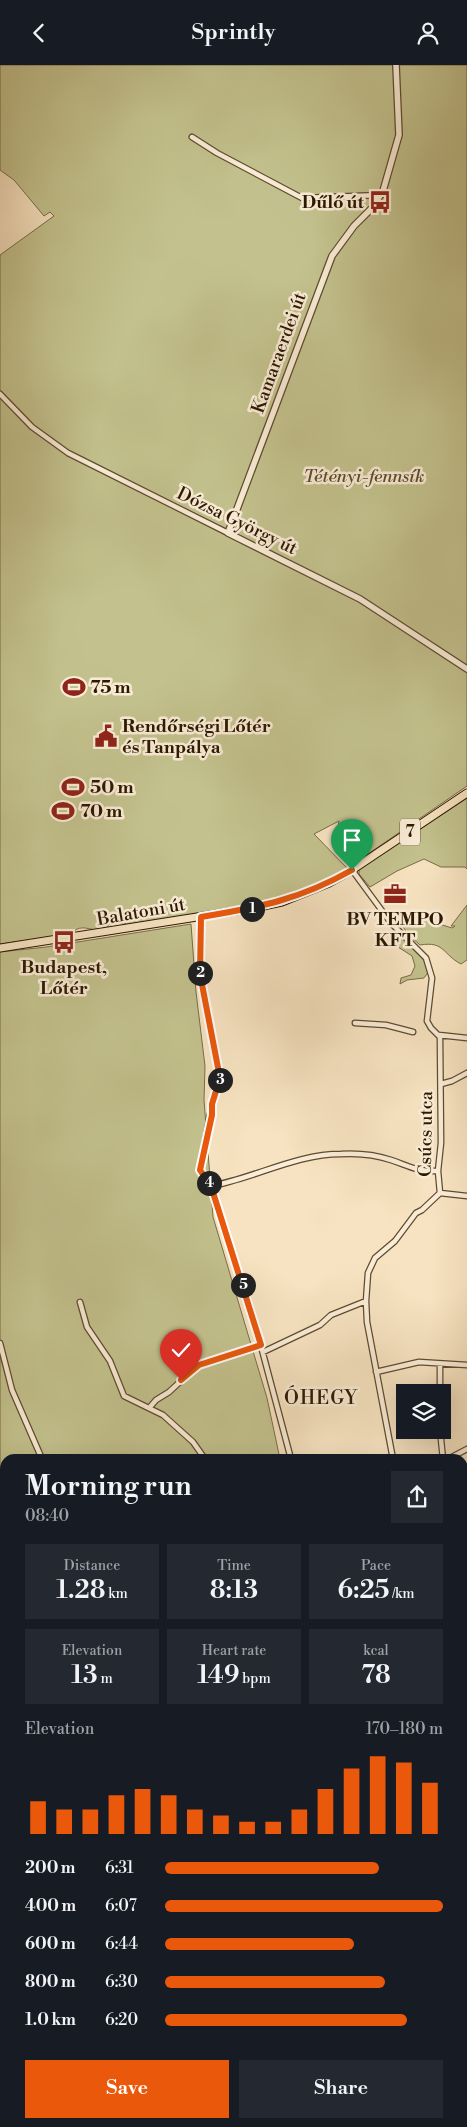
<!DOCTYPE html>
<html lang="en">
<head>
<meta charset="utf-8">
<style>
  body { margin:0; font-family:"Libre Bodoni",serif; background:#242831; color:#f1f3f6; height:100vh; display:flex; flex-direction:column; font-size:19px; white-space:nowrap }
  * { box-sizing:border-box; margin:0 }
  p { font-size:16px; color:#9ea1a6 }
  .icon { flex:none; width:28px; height:28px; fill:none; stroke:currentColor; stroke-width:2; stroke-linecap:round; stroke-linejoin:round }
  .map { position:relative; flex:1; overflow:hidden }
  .sheet { position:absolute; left:0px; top:1389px; width:468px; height:674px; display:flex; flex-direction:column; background:#171b24; border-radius:15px 15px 0 0; box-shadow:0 5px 20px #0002 }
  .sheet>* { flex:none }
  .fabs { position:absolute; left:396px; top:1319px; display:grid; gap:10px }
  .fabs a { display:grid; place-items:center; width:55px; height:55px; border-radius:0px; background:#171b24; box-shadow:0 5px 20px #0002; font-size:25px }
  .pin { position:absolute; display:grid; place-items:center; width:42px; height:42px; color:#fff; margin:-51px -21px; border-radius:50% 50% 50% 0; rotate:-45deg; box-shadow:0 0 5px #0007 }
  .pin .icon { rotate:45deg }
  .km { position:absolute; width:25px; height:25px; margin:-12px; border-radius:50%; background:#222; color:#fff; font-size:14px; line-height:25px; text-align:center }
  .round { display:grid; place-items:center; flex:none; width:52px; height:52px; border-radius:0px; background:#242831 }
  .summary { display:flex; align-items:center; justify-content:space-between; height:85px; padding:0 25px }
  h1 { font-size:28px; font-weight:600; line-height:38px }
  .stats { display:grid; grid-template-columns:repeat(3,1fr); gap:8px; height:85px; padding:5px 25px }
  .stats div { display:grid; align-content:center; border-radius:0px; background:#242831; text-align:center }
  .stats b { font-size:25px; font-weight:600 }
  .stats small { font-size:14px; font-weight:400 }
  .stats p { font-size:14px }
  .chart { height:140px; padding:10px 25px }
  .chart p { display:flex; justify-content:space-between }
  .chart svg { width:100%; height:90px; margin-top:5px; stroke:#ea580c; stroke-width:6 }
  .primary-button { display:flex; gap:10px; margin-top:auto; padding:10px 25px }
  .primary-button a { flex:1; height:58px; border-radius:0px; background:#ea580c; color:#fff; font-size:20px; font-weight:600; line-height:58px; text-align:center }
  .primary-button a+a { background:#242831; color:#f1f3f6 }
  ul { padding:0 25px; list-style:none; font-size:16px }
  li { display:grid; grid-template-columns:80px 60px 1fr; align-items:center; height:38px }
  li i { height:12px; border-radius:6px; background:#ea580c }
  header { display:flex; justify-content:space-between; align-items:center; height:65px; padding:0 25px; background:#171b24; font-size:22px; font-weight:600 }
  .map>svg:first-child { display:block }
  .green { fill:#c3c28e; stroke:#776d47 }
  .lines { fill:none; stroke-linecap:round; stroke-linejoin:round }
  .stream { stroke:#6f7c6b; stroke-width:1 }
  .minor-casing { stroke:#5e4b30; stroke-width:7 }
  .tertiary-casing { stroke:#5e4b30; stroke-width:8 }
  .primary-casing { stroke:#2b1800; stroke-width:9 }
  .trunk-casing { stroke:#2b1800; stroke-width:9 }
  .motorway-casing { stroke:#2b1800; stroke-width:10 }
  .minor { stroke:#faedd7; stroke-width:4.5 }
  .tertiary { stroke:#faedd7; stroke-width:5.5 }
  .primary { stroke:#f7e3c1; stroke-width:7 }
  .trunk { stroke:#f7e3c1; stroke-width:7 }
  .motorway { stroke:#f7e3c1; stroke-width:8 }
  .rail { stroke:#2b1800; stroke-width:1; stroke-dasharray:9 9; stroke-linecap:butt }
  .route-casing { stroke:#fff; stroke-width:10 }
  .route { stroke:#ea580c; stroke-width:6 }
  .labels { text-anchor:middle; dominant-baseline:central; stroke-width:5; stroke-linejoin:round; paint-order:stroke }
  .shield { fill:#faedd7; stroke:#695840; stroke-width:1 }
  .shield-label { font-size:16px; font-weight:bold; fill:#2b1800 }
  .poi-label { font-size:18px; font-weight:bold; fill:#2b1800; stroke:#faedd7; text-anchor:start }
  .street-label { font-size:18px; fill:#2b1800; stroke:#faedd7 }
  .park-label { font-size:18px; font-style:italic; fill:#594b2b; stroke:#faedd7 }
  .neighbourhood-label { font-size:19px; letter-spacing:1px; fill:#2b1800; stroke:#faedd7 }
</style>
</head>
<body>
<header><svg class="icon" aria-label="back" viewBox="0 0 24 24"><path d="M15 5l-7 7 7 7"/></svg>Sprintly<svg class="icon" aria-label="person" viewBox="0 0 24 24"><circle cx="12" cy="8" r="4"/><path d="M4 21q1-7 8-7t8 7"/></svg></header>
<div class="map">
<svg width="467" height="2062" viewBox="0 0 467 2062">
  <rect width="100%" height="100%" fill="#f7e3c1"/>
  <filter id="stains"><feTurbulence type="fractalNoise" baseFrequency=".004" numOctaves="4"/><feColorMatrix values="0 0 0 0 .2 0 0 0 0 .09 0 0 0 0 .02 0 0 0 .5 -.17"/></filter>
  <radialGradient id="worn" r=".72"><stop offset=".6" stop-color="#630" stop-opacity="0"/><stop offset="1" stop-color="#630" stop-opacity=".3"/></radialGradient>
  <path class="green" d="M0,0h467v721l-115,79c-16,-16 -17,-21 -13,-44l-25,13 34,35c-11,6 -22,14 -34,18 -59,24 -125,28 -187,38l-2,-2 -16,1 -2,4c-4,1 -9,2 -12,2 -10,-2 -16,-5 -24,4l-71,10v-689l54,-39 -4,-4 -6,4 -30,-36 -14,-10z
    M467,733v71l-2,-2h-24l-17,-8 -27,12 -27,16 -11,-13v-5z
    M467,840v55l-6,4c-19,-10 -16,-23 -41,-19l-12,-11 -7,-10 18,-12 14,10 19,6 3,-2h-4z
    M191,859l5,68 9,74 -1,34 9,117 54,181 13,61h-275v202l-5,-5v-704l46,-5z
    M396,866c10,13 29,24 33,40l-5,7 -17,2 -7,4 1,-6 10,-3 4,-9 -3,-10 -17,-11 -4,-12z
    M0,1629l5,5v187l-5,3z
    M462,1700l5,7v83l-4,-4z
    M463,1921l4,5v136h-35l-6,-4 -10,4h-46l-5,-4h97z
    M0,1928h5l1,130 -6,1z
    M66,2058h120l1,4h-119z"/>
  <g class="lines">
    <path class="stream" d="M0,1832l5,-2
      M462,1875h5"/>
    <defs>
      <path id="minor" d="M192,72l25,16 85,45 79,-3
        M0,329l32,33 36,26 160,80
        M352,805l39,53 35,35 6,20 -5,43 4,7 9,9 1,106 -3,28 2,22 -18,17 -6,3 -21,28 -20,17 -7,15 -2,28 1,21 26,137
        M201,852l-1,57 20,104 -8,26 -12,66 11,16 42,130 38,143
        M355,958l31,2 27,7
        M439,970l28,3
        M441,1019l11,-3 15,-8
        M211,1121c44,-8 85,-32 130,-32 16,-1 35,1 50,6 18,6 26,12 47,11
        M440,1128l27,3
        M80,1237l7,25 23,34 14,35 39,19 30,27 12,17
        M0,1278l12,47 30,69
        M263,1287l57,-27 11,-10 35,-14
        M376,1307l43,-10 48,3
        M440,1328v-29
        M150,1342l6,-7 13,-8 27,-25 65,-22
        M440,1365l3,29
        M448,1394l19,-10
        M0,1445l5,9
        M462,1496l5,-1
        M0,1530l5,7
        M462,1546l5,8
        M462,1698l5,7
        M0,1749l5,-1
        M63,2058l2,4
        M187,2058l2,4
        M362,2058l4,4
        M210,2062l11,-4
        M419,2062h5"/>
      <path id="tertiary" d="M396,0l3,70 -16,56 -11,17 -18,18 -22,30 -104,277 132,66 107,70
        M0,1660l5,4
        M462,1796l5,4
        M296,2058l1,4"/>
      <path id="primary" d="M0,883l254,-40 28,-6 47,-19 23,-13 115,-77"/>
      <path id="trunk" d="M0,1596l5,4
        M0,1603l5,5
        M0,1619l5,5
        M462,1840h5
        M462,1850h5
        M462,1860l5,1
        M462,1866h5"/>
      <path id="motorway" d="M462,1818l5,3
        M0,1847l5,-3
        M0,1855l5,-3"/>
    </defs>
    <use href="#minor" class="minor-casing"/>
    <use href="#tertiary" class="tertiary-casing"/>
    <use href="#primary" class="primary-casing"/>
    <use href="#trunk" class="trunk-casing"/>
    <use href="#motorway" class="motorway-casing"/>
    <use href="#minor" class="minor"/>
    <use href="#tertiary" class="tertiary"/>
    <use href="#primary" class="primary"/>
    <use href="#trunk" class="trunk"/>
    <use href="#motorway" class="motorway"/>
    <path class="rail" d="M462,1894h5
      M0,1910h5"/>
  </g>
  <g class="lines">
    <defs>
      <path id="route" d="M181,1315l18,-15 62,-20 -50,-159 -11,-16 12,-55v-11l8,-26 -20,-104 1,-57c59,-10 98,-17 151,-47"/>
    </defs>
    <use href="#route" class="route-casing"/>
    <use href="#route" class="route"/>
  </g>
  <defs>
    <symbol id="bus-bare" viewBox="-9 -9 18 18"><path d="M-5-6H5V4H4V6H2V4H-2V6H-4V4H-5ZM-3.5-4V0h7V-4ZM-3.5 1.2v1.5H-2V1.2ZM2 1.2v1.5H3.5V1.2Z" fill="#8f2418" stroke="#faedd7" stroke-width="2.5" paint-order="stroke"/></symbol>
    <symbol id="stadium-bare" viewBox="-9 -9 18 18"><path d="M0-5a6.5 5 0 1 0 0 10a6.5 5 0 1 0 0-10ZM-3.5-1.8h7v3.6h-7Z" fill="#8f2418" stroke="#faedd7" stroke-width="2.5" paint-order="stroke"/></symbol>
    <symbol id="civic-bare" viewBox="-9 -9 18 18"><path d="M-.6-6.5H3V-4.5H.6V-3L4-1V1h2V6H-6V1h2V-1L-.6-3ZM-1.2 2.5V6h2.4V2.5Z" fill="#8f2418" stroke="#faedd7" stroke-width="2.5" paint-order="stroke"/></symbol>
    <symbol id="office-bare" viewBox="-9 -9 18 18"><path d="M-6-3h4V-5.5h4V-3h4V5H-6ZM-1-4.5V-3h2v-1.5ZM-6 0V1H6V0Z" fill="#8f2418" stroke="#faedd7" stroke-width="2.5" paint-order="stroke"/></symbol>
  </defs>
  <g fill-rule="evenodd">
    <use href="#bus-bare" x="364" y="121" width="32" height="32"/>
    <use href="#stadium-bare" x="58" y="606" width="32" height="32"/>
    <use href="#civic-bare" x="90" y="655" width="32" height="32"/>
    <use href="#stadium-bare" x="57" y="706" width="32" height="32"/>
    <use href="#stadium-bare" x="47" y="730" width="32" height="32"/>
    <use href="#office-bare" x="379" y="813" width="32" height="32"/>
    <use href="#bus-bare" x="48" y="861" width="32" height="32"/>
  </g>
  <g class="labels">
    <rect class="shield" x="400" y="753.5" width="20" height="27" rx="4"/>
    <g class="shield-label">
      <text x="410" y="767">7</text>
    </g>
    <g class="poi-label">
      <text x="364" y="137" text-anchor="end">Dűlő út</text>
      <text x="90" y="622">75 m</text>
      <text x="122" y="661">Rendőrségi Lőtér<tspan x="122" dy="21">és Tanpálya</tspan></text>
      <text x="90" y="722">50 m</text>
      <text x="80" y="746">70 m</text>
      <text x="395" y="854" text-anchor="middle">BV TEMPO<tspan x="395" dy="21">KFT</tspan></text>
      <text x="64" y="902" text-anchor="middle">Budapest,<tspan x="64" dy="21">Lőtér</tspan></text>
    </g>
    <g class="street-label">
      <text transform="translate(279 288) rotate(-70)">Kamaraerdei út</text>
      <text transform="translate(237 456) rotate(26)">Dózsa György út</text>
      <text transform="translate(141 847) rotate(-10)">Balatoni út</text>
      <text transform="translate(426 1069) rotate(-89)">Csúcs utca</text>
    </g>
    <g class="park-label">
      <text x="364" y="411">Tétényi-fennsík</text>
    </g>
    <g class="neighbourhood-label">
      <text x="321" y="1333">ÓHEGY</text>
    </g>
  </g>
  <rect width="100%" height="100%" filter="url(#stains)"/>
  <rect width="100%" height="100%" fill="url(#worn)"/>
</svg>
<div class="fabs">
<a><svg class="icon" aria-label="layers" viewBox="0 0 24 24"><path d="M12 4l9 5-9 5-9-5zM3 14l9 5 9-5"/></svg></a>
</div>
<div class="pin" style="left:352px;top:805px;background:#1e9e55"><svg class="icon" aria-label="arrive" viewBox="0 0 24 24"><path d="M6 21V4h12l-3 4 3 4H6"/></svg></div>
<div class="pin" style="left:181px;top:1315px;background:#d93025"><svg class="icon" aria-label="check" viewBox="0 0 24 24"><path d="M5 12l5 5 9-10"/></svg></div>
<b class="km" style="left:252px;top:844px">1</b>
<b class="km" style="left:200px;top:908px">2</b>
<b class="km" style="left:220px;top:1015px">3</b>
<b class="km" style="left:209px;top:1118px">4</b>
<b class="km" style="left:243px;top:1220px">5</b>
<section class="sheet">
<div class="summary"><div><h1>Morning run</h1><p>08:40</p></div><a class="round"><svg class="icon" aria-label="share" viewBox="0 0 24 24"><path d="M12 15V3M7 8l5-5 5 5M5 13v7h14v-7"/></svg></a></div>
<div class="stats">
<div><p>Distance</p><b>1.28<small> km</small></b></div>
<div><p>Time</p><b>8:13</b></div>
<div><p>Pace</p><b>6:25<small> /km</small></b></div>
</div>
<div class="stats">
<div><p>Elevation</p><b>13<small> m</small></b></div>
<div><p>Heart rate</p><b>149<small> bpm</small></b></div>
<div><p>kcal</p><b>78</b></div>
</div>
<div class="chart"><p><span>Elevation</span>170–180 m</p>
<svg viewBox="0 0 160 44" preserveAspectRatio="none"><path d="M5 44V28M15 44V32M25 44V32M35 44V25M45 44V22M55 44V25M65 44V32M75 44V35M85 44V38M95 44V38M105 44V32M115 44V22M125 44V12M135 44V6M145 44V9M155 44V19"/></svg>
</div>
<ul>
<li><b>200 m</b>6:31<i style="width:77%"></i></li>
<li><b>400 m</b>6:07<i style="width:100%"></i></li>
<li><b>600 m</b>6:44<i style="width:68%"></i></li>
<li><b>800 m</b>6:30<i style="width:79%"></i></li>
<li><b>1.0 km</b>6:20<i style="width:87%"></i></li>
</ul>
<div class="primary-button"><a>Save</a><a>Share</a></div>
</section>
</div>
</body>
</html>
